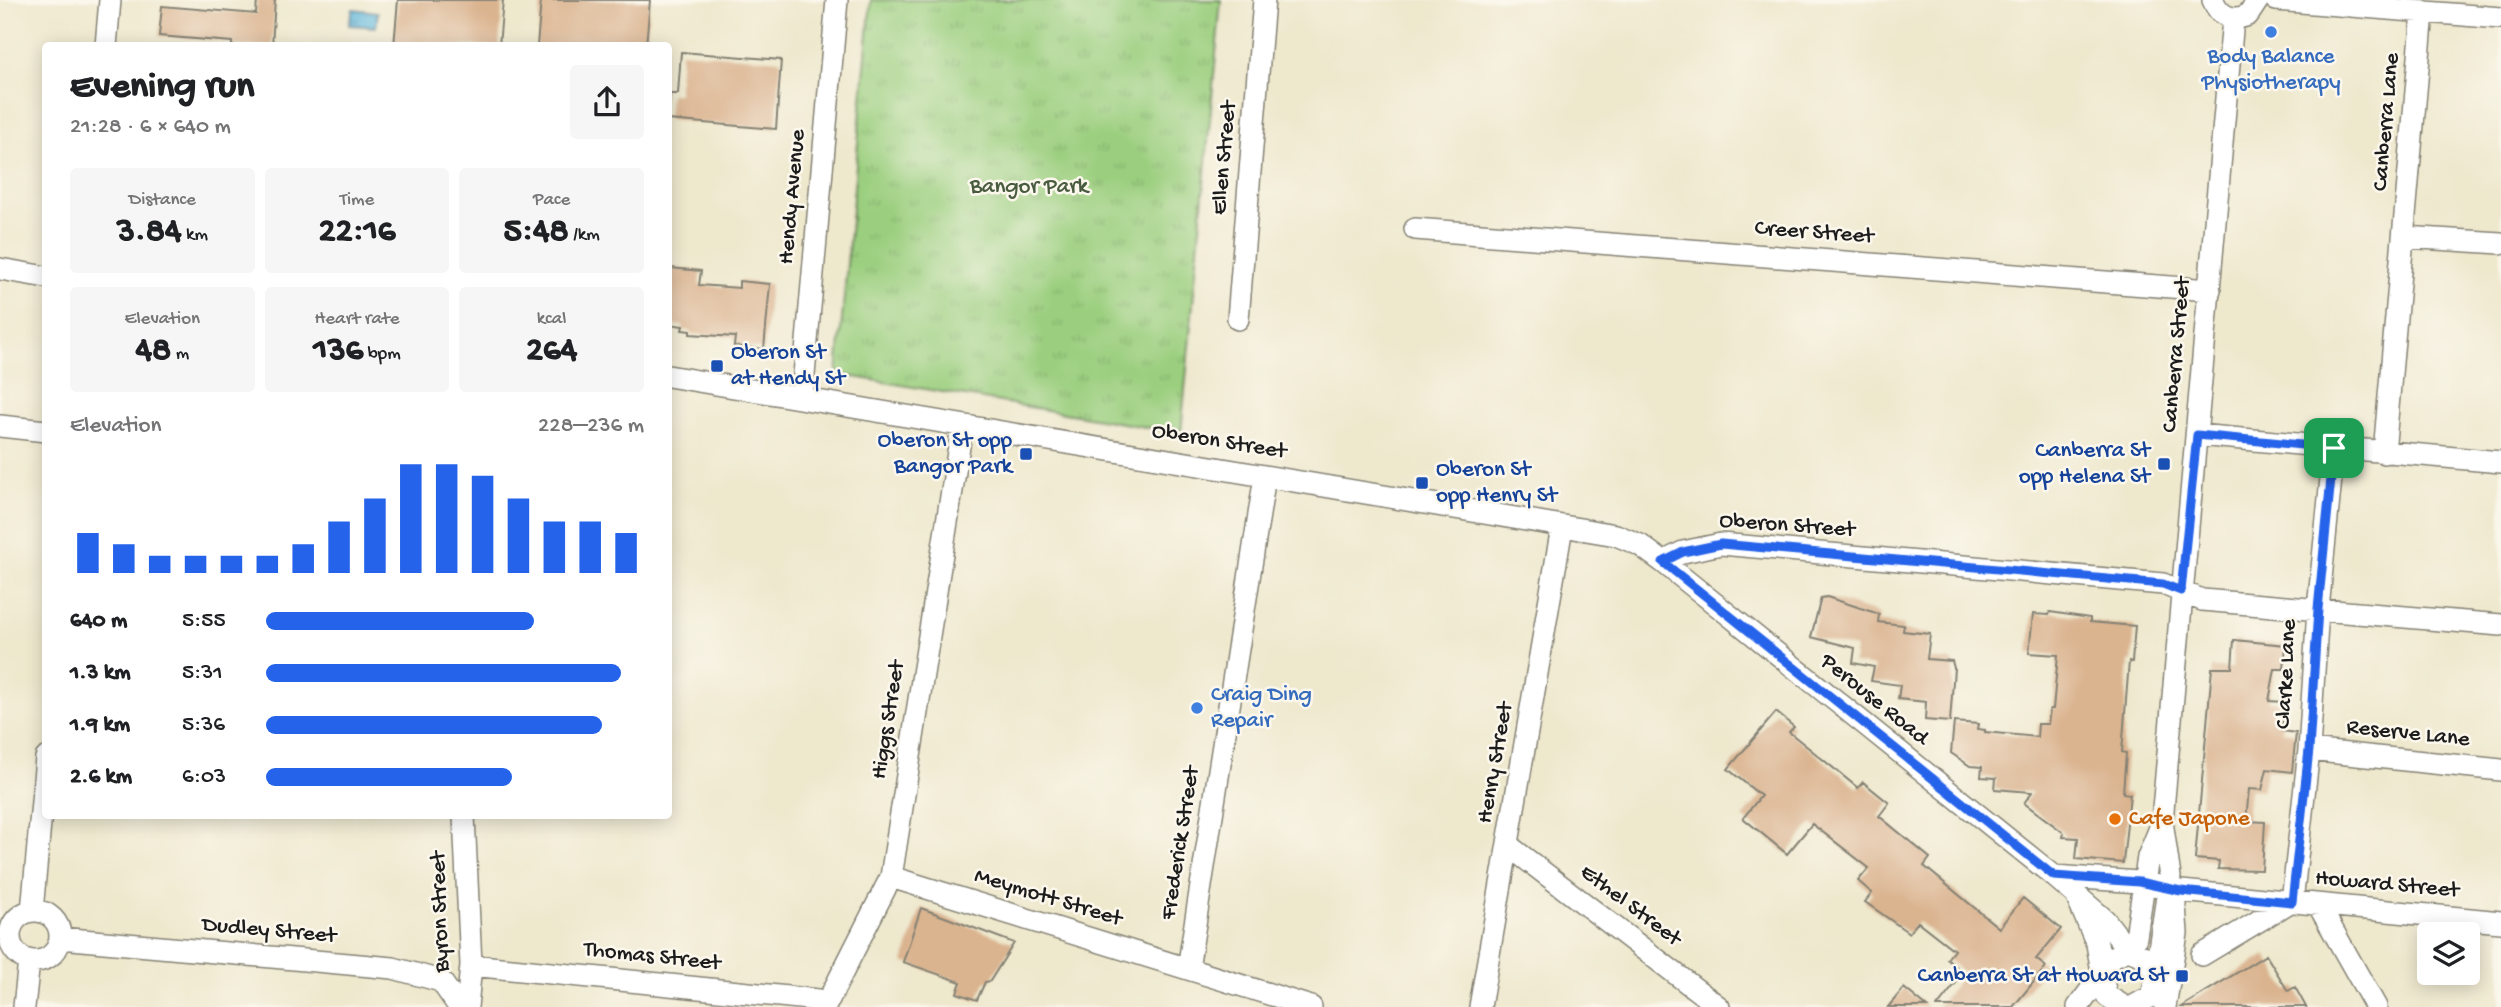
<!DOCTYPE html>
<html lang="en">
<head>
<meta charset="utf-8">
<style>
  body { margin:0; font-family:"Gochi Hand",sans-serif; background:#f6f6f6; color:#202124; height:100vh; display:flex; flex-direction:column; font-size:26px; white-space:nowrap }
  * { box-sizing:border-box; margin:0 }
  p { font-size:23px; color:#757577 }
  .icon { flex:none; width:38px; height:38px; fill:none; stroke:currentColor; stroke-width:2; stroke-linecap:round; stroke-linejoin:round }
  .map { position:relative; flex:1; overflow:hidden }
  .panel { position:absolute; left:42px; top:42px; width:630px; height:777px; display:flex; flex-direction:column; background:#fff; border-radius:7px; box-shadow:0 4px 18px #0003 }
  .panel>* { flex:none }
  .controls { position:absolute; left:2417px; top:922px; display:grid; gap:14px }
  .controls a { display:grid; place-items:center; width:63px; height:63px; border-radius:7px; background:#fff; box-shadow:0 4px 18px #0003; font-size:35px }
  .pin { position:absolute; display:grid; place-items:center; width:60px; height:60px; color:#fff; margin:-30px; border-radius:14px; box-shadow:0 4px 10px #0006 }
  .round { display:grid; place-items:center; flex:none; width:74px; height:74px; border-radius:7px; background:#f6f6f6 }
  .overview { display:flex; align-items:center; justify-content:space-between; height:119px; padding:0 28px }
  h1 { font-size:38px; font-weight:700; line-height:52px }
  .metrics { display:grid; grid-template-columns:repeat(3,1fr); gap:10px; height:119px; padding:7px 28px }
  .metrics div { display:grid; align-content:center; border-radius:7px; background:#f6f6f6; text-align:center }
  .metrics b { font-size:35px; font-weight:700 }
  .metrics small { font-size:19px; font-weight:400 }
  .metrics p { font-size:19px }
  .chart { height:196px; padding:14px 28px }
  .chart p { display:flex; justify-content:space-between }
  .chart svg { width:100%; height:126px; margin-top:7px; stroke:#2563eb; stroke-width:6 }
  ul { padding:0 28px; list-style:none; font-size:23px }
  li { display:grid; grid-template-columns:112px 84px 1fr; align-items:center; height:52px }
  li i { height:18px; border-radius:9px; background:#2563eb }
  .map>svg:first-child { display:block }
  .grass { fill:url(#grass-tufts); stroke:#5c764e; stroke-width:2 }
  .water { fill:url(#water-ripples); stroke:#3c687b; stroke-width:2 }
  .building { fill:#dab38f }
  .lines { fill:none; stroke-linecap:round; stroke-linejoin:round }
  .minor-casing { stroke:#858274; stroke-width:24 }
  .minor { stroke:#fff; stroke-width:21 }
  .route-casing { stroke:#fff; stroke-width:14 }
  .route { stroke:#2563eb; stroke-width:9 }
  .shop-dot { fill:#3f7fe0; stroke:#fbf7ec; stroke-width:2.5 }
  .transit-dot { fill:#1a4fb4; stroke:#fbf7ec; stroke-width:2.5 }
  .food-dot { fill:#e8710a; stroke:#fbf7ec; stroke-width:2.5 }
  .labels { text-anchor:middle; dominant-baseline:central; stroke-width:5; stroke-linejoin:round; paint-order:stroke }
  .shop-label { font-size:23px; fill:#366cbe; stroke:#fbf7ec }
  .street-label { font-size:23px; fill:#1c1c1c; stroke:#fbf7ec }
  .park-label { font-size:23px; fill:#485b3f; stroke:#fbf7ec }
  .transit-label { font-size:23px; fill:#164399; stroke:#fbf7ec; text-anchor:end }
  .food-label { font-size:23px; fill:#c56008; stroke:#fbf7ec; text-anchor:start }
</style>
</head>
<body>
<div class="map">
<svg width="2501" height="1007" viewBox="0 0 2501 1007">
  <defs>
    <pattern id="grass-tufts" width="24" height="20" patternUnits="userSpaceOnUse" patternTransform="scale(1.75)"><rect width="24" height="20" fill="#9bcf7f"/><path d="M3 7l-1-3M5 7V3M7 7l1-3M15 17l-1-3M17 17v-4M19 17l1-3" fill="none" stroke="#85b16d"/></pattern>
    <pattern id="water-ripples" width="26" height="14" patternUnits="userSpaceOnUse" patternTransform="scale(1.75)"><rect width="26" height="14" fill="#5db5da"/><path d="M2 4q2-2 4 0t4 0M15 11q2-2 4 0t4 0" fill="none" stroke="#4c92b0"/></pattern>
  </defs>
  <rect width="100%" height="100%" fill="#fbf7ec"/>
  <filter id="ink" filterUnits="userSpaceOnUse"><feTurbulence type="fractalNoise" baseFrequency=".0143" numOctaves="2"/><feDisplacementMap in="SourceGraphic" scale="14" xChannelSelector="R" yChannelSelector="G"/><feConvolveMatrix kernelMatrix="1 2 1 2 8 2 1 2 1" color-interpolation-filters="sRGB"/></filter>
  <filter id="wash" filterUnits="userSpaceOnUse"><feTurbulence type="fractalNoise" baseFrequency=".00686" numOctaves="4" result="noise"/><feDisplacementMap in="SourceGraphic" scale="28" xChannelSelector="R" yChannelSelector="G"/><feGaussianBlur stdDeviation="1.57" result="paint"/><feColorMatrix in="noise" values="0 0 0 0 0 0 0 0 0 0 0 0 0 0 0 0 0 1.4 0 .05"/><feComposite in="paint" operator="in"/></filter>
  <g filter="url(#wash)">
    <rect width="100%" height="100%" fill="#eee8cd"/>
    <path class="grass" d="M871,0h350l-40,433 -344,-59z"/>
    <path class="water" d="M353,9l25,3 -2,15 -27,-2z"/>
    <g id="blocks">
      <path class="building" d="M257,0h18l-3,46h-40v-4l-73,-6 3,-30 94,8z
        M398,0h105l-4,46h-105z
        M541,0h109l-4,46h-109z
        M681,52l100,8 -5,69 -108,-9 2,-26h8z
        M670,268l31,3 -2,14 40,3v-7l31,3 -6,65 -30,-3 1,-9 -45,-3v-3l-8,-1 1,-4 -14,-2z
        M1827,597l52,17 -1,8 26,3 -1,6 27,3 -3,25 25,2 2,7 -4,54 -25,-2 1,-18 -28,-3 2,-14 -29,-4 3,-14 -21,-4 2,-15 -44,-11 10,-39z
        M2050,612l40,6v4l45,4 -3,36 -3,-1 -7,91 4,1 -3,40 7,1 -7,69 -47,-4 2,-21 -15,-1 1,-4 -40,-30 8,-11 -37,-3 1,-11 -15,-1 1,-10 -12,-1 -19,-13 3,-31 24,2 -1,5 8,1v2l52,5 1,-13h10l2,-15h3l5,-54 -29,-2 4,-39 16,1z
        M2234,640l52,5 -2,24h-9l-6,32 15,1 -2,29 14,2 -4,39 -25,-3 -5,21 -13,-1 -3,32 19,1 -3,48 -44,-1 1,-8 -24,-2 17,-191h20z
        M1776,712l18,15 -5,5 69,56 5,-6 26,21 -10,13 51,42 -6,8 75,62 24,-30 38,31 -25,30 10,8 -33,40h-76l27,-34 -17,-14 7,-9 -36,-28 -9,11 -44,-31 7,-9 -14,-12 11,-13 -57,-44 -25,30 -44,-36 18,-22 -33,-27z
        M921,908l93,35 -24,38 -5,1 -8,18 -20,-7 4,-11 -58,-20z
        M2266,955l22,36 7,-4 11,20h-125z
        M1904,988l23,19h-39z"/>
    </g>
  </g>
  <g filter="url(#ink)">
    <use href="#blocks" fill-opacity="0" stroke="#858274" stroke-width="2"/>
    <g class="lines">
      <defs>
        <path id="minor" d="M2213,0c6,16 19,22 35,15l10,-15
          M2276,0l225,18
          M106,46l4,-46
          M1415,229l795,61
          M2404,237l97,6
          M0,269l46,8
          M1238,319l26,-319
          M668,376l948,159 24,10 23,17 391,314 51,44 23,30
          M802,398l35,-398
          M0,426l46,5
          M2197,435l304,27
          M2384,453l39,-441
          M1663,562l20,-10 38,-8 442,40 39,16 299,25
          M2309,750l192,20
          M464,816l7,149 -4,42
          M1509,846l210,161
          M2054,876l85,6 42,9 320,31
          M891,877l420,130
          M2078,900l19,44 5,27
          M2292,902l17,-152 9,-141 16,-161
          M2319,906l57,101
          M10 936a25 25 0 1 1 50 0a25 25 0 1 1-50 0Z
          M32,911l14,-153
          M60,938l333,30 48,13 18,26
          M2130,951l6,-14 12,-80 14,-34
          M2202,955l88,-53
          M471,965l357,36
          M2156,968l14,-91 -8,-56 71,-802
          M1188,969l77,-493
          M24,1007l5,-46
          M825,1007l66,-130 71,-450
          M1480,1007l82,-480
          M2078,1007l23,-31
          M2125,1007l-18,-11 -6,-20 9,-18 18,-8 20,8 9,16 -5,22 -20,11
          M2165,1007l12,-74 -3,-41"/>
      </defs>
      <use href="#minor" class="minor-casing"/>
      <use href="#minor" class="minor"/>
    </g>
  </g>
  <g class="lines" filter="url(#ink)">
    <defs>
      <path id="route" d="M2197,435l137,13 -16,161 -9,141 -17,152 -111,-11 -42,-9 -85,-6 -391,-314 20,-10 38,-8 442,40 18,7z"/>
    </defs>
    <use href="#route" class="route-casing"/>
    <use href="#route" class="route"/>
  </g>
  <g class="shop-dot">
    <circle cx="2271" cy="32" r="7"/>
    <circle cx="1197" cy="708" r="7"/>
  </g>
  <g class="transit-dot">
    <rect x="710" y="359" width="14" height="14" rx="3.5"/>
    <rect x="1019" y="447" width="14" height="14" rx="3.5"/>
    <rect x="2157" y="457" width="14" height="14" rx="3.5"/>
    <rect x="1415" y="476" width="14" height="14" rx="3.5"/>
    <rect x="2175" y="969" width="14" height="14" rx="3.5"/>
  </g>
  <circle class="food-dot" cx="2115" cy="819" r="7"/>
  <g class="labels">
    <g class="shop-label">
      <text x="2271" y="57">Body Balance<tspan x="2271" dy="26">Physiotherapy</tspan></text>
      <text x="1211" y="695" text-anchor="start">Craig Ding<tspan x="1211" dy="26">Repair</tspan></text>
    </g>
    <g class="street-label">
      <text transform="translate(2387 122) rotate(-85)">Canberra Lane</text>
      <text transform="translate(1225 158) rotate(-85)">Ellen Street</text>
      <text transform="translate(793 197) rotate(-85)">Hendy Avenue</text>
      <text transform="translate(1814 233) rotate(4)">Creer Street</text>
      <text transform="translate(2177 355) rotate(-85)">Canberra Street</text>
      <text transform="translate(1219 442) rotate(9)">Oberon Street</text>
      <text transform="translate(1787 526) rotate(4)">Oberon Street</text>
      <text transform="translate(2287 674) rotate(-87)">Clarke Lane</text>
      <text transform="translate(1874 700) rotate(39)">Perouse Road</text>
      <text transform="translate(889 720) rotate(-81)">Higgs Street</text>
      <text transform="translate(2408 734) rotate(6)">Reserve Lane</text>
      <text transform="translate(1496 763) rotate(-80)">Henry Street</text>
      <text transform="translate(1181 843) rotate(-81)">Frederick Street</text>
      <text transform="translate(2387 885) rotate(5)">Howard Street</text>
      <text transform="translate(1048 898) rotate(17)">Meymott Street</text>
      <text transform="translate(1630 906) rotate(37)">Ethel Street</text>
      <text transform="translate(441 912) rotate(-92)">Byron Street</text>
      <text transform="translate(269 931) rotate(5)">Dudley Street</text>
      <text transform="translate(652 957) rotate(6)">Thomas Street</text>
    </g>
    <g class="park-label">
      <text x="1029" y="187">Bangor Park</text>
    </g>
    <g class="transit-label">
      <text x="731" y="353" text-anchor="start">Oberon St<tspan x="731" dy="26">at Hendy St</tspan></text>
      <text x="1012" y="441">Oberon St opp<tspan x="1012" dy="26">Bangor Park</tspan></text>
      <text x="2150" y="451">Canberra St<tspan x="2150" dy="26">opp Helena St</tspan></text>
      <text x="1436" y="470" text-anchor="start">Oberon St<tspan x="1436" dy="26">opp Henry St</tspan></text>
      <text x="2168" y="976">Canberra St at Howard St</text>
    </g>
    <g class="food-label">
      <text x="2129" y="819">Cafe Japone</text>
    </g>
  </g>
</svg>
<div class="controls">
<a><svg class="icon" aria-label="layers" viewBox="0 0 24 24"><path d="M12 4l9 5-9 5-9-5zM3 14l9 5 9-5"/></svg></a>
</div>
<div class="pin" style="left:2334px;top:448px;background:#1e9e55"><svg class="icon" aria-label="arrive" viewBox="0 0 24 24"><path d="M6 21V4h12l-3 4 3 4H6"/></svg></div>
<section class="panel">
<div class="overview"><div><h1>Evening run</h1><p>21:28 · 6 × 640 m</p></div><a class="round"><svg class="icon" aria-label="share" viewBox="0 0 24 24"><path d="M12 15V3M7 8l5-5 5 5M5 13v7h14v-7"/></svg></a></div>
<div class="metrics">
<div><p>Distance</p><b>3.84<small> km</small></b></div>
<div><p>Time</p><b>22:16</b></div>
<div><p>Pace</p><b>5:48<small> /km</small></b></div>
</div>
<div class="metrics">
<div><p>Elevation</p><b>48<small> m</small></b></div>
<div><p>Heart rate</p><b>136<small> bpm</small></b></div>
<div><p>kcal</p><b>264</b></div>
</div>
<div class="chart"><p><span>Elevation</span>228–236 m</p>
<svg viewBox="0 0 160 44" preserveAspectRatio="none"><path d="M5 44V30M15 44V34M25 44V38M35 44V38M45 44V38M55 44V38M65 44V34M75 44V26M85 44V18M95 44V6M105 44V6M115 44V10M125 44V18M135 44V26M145 44V26M155 44V30"/></svg>
</div>
<ul>
<li><b>640 m</b>5:55<i style="width:71%"></i></li>
<li><b>1.3 km</b>5:31<i style="width:94%"></i></li>
<li><b>1.9 km</b>5:36<i style="width:89%"></i></li>
<li><b>2.6 km</b>6:03<i style="width:65%"></i></li>
</ul>
</section>
</div>
</body>
</html>
